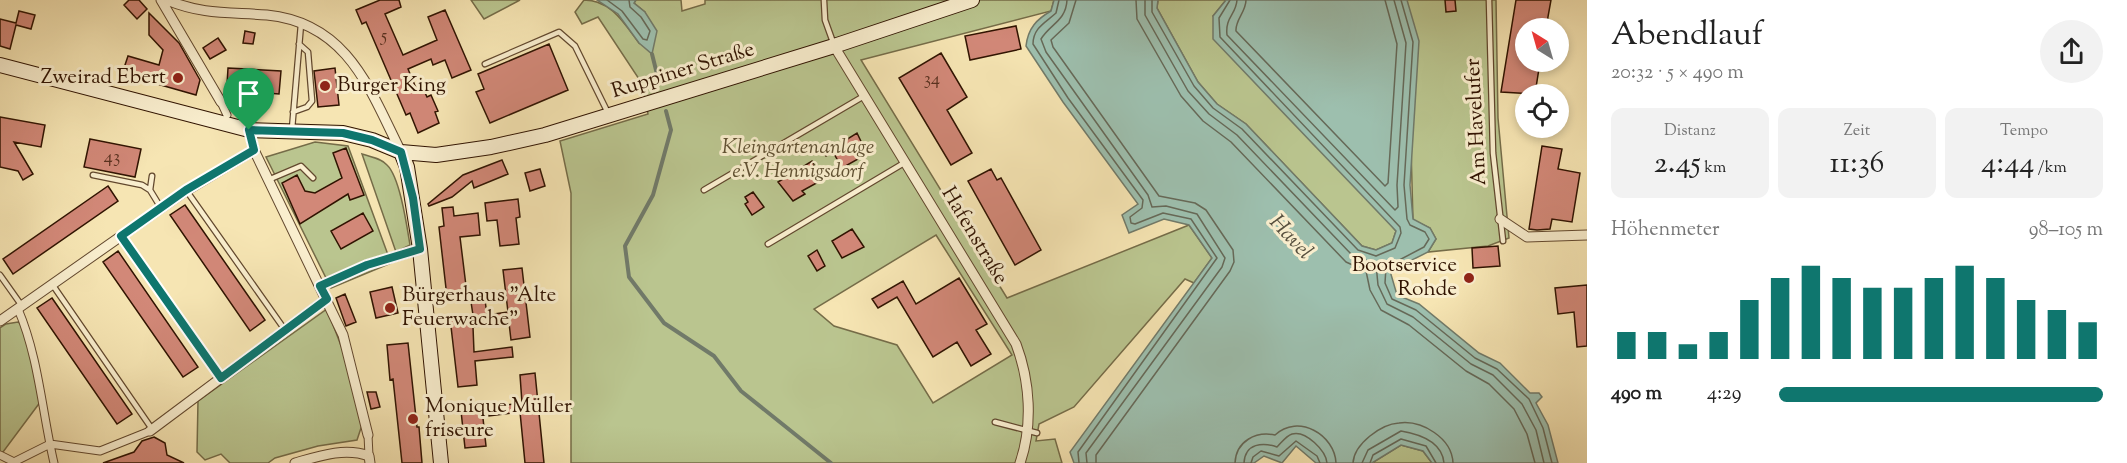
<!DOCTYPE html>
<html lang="de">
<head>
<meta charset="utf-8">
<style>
  body { margin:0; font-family:"Sorts Mill Goudy",serif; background:#f2f2f2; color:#222; height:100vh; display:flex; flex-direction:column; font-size:22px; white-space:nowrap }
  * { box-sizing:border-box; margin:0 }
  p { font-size:20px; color:#767676 }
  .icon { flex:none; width:33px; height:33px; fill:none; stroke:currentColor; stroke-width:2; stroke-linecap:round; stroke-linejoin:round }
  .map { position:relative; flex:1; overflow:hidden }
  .drawer { display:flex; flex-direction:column; background:#fff; width:540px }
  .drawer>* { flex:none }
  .needle { width:39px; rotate:323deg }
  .fabs { position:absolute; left:1515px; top:18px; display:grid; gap:12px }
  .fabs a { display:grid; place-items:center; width:54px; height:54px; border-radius:50%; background:#fff; box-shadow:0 3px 9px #0003; font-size:30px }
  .pin { position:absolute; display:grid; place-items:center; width:51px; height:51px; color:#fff; margin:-62px -26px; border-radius:50% 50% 50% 0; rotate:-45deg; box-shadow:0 0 6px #0007 }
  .pin .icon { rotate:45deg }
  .round { display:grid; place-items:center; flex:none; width:63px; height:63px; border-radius:32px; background:#f2f2f2 }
  .headline { display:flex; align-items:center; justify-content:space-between; height:102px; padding:0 24px }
  h1 { font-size:33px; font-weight:600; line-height:45px }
  .metrics { display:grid; grid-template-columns:repeat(3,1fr); gap:9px; height:102px; padding:6px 24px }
  .metrics div { display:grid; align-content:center; border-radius:12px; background:#f2f2f2; text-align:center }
  .metrics b { font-size:30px; font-weight:600 }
  .metrics small { font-size:16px; font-weight:400 }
  .metrics p { font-size:16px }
  .chart { height:168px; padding:12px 24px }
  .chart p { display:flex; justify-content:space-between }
  .chart svg { width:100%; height:108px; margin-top:6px; stroke:#0f766e; stroke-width:6 }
  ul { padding:0 24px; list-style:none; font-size:20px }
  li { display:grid; grid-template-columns:96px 72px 1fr; align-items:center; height:45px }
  li i { height:15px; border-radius:8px; background:#0f766e }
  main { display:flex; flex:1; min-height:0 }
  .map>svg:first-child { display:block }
  .green { fill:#bac58f; stroke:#756c48; stroke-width:1.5; fill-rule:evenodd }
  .water { fill:#9dbfae; stroke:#717a69; stroke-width:1.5 }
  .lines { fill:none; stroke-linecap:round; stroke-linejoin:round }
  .shore { stroke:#666958; stroke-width:1.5 }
  .stream { stroke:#717a69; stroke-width:4 }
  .building { fill:#d28878; stroke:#301301; stroke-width:1.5 }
  .service-casing { stroke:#62482e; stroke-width:7 }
  .pedestrian-casing { stroke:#62482e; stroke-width:9 }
  .minor-casing { stroke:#62482e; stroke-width:11 }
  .secondary-casing { stroke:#301301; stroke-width:16 }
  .service { stroke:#f9eece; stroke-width:4.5 }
  .pedestrian { stroke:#f9eece; stroke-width:7 }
  .minor { stroke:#f9eece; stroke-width:9 }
  .secondary { stroke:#f9eece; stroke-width:14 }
  .route-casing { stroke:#fff; stroke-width:12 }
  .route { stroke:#0f766e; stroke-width:8 }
  .poi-dot { fill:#8f2418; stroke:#f9eece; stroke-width:2 }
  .labels { text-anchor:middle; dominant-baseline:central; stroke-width:6; stroke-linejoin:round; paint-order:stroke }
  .number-label { font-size:18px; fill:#58301f }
  .street-label { font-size:21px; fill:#301301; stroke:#f9eece }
  .poi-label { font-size:21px; fill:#301301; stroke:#f9eece; text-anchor:start }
  .park-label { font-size:21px; font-style:italic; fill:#605133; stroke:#f9eece }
  .water-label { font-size:22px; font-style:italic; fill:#564f3e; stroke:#f9eece }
</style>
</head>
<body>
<main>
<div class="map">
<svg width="1587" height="463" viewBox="0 0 1587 463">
  <rect width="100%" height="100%" fill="#f6e5b3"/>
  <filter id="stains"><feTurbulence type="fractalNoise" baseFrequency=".00333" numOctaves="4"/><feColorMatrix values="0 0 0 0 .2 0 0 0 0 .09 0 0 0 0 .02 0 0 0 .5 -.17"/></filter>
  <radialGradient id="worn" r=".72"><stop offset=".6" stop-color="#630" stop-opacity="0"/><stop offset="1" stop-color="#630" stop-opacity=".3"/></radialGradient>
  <path class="green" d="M471,0h49l-36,19z
    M584,0c27,0 40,23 55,43l6,-31 -11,-9 2,-3h45l1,11 23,-7v-4h349l-3,11 -190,49 146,238 182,-73 23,33 -18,25 -9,-4 -111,128 -35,17 -3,17 19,-2 7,24h-491v-270l-11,-52 88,-27 -5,-29 -45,-68 -16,7 -7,-12zM936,235l76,120 -79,48 -36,-58 -63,-19 -20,-17z
    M1158,0h68l-13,16 183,215 -4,12 -16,7 -14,-4 -116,-122 -29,-20 -19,-22 -41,-74z
    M1407,0h89l2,118 11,120 -21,8 -60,6 8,-13 -6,-11 -17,-8z
    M315,142l33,4 43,117 -60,25 -65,-131z
    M362,154c9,3 19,4 25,11 13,12 20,62 23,80l-14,7z
    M327,309l21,55 14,61 -5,15 -39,6 -43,12 -7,5h-38l-9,-9 -16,6 -8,-8 1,-51z
    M18,322l5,4 18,75 -41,55v-128l6,-4z
    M1401,445l22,6 9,12h-60z"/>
  <path class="water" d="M597,0h39l-2,3 11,9 12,19 -5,23 -13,-11 -21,-29z
    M1054,0h104l-1,8 41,74 19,22 29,20 116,122 14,4 16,-7 4,-12 -183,-192v-23l13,-16h181l12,41 -9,144 3,34 17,9 6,11 -8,13 -38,19 7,24 22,9 60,49 21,10 30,30h9l3,4 -6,6 12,22 10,38h-126l-9,-12 -22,-6 -29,18h-56l-20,-17 -14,17 -18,-7 -10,7h-180l-4,-11 142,-194 -23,-33 -25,-6 -35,14 -7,-18 16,-11 -75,-102 -37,-56c2,-18 11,-27 25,-35z"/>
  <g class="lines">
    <path class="shore" d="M607,0l15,11 21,28 4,1 3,-9 -9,-14 -11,-10 -1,-7
      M1059,0l-3,13c-11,10 -23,15 -23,31l35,54 75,102 -1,8 -12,9 1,6 4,1 28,-11 28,6 26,39 -139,194 1,11
      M1067,0c-1,21 -17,24 -26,39l5,13 102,143 4,12 14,-1 31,8 28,44 -3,9 -136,186 1,10
      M1076,0l-7,23 -18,17 2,7 106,149 36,7 11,7 27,40 1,12 -4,9 -134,184v8
      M1136,0l1,19 44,77 22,25 28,21 115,120 20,9 4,19 11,20 28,15 57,46 23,13 25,25 13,25 8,29
      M1145,0v15l43,76 21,23 28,21 115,120 24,9 2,21 9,19 26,13 58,47 22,11 29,29 14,26 8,33
      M1152,0v12l42,74 19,22 29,21 116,121 18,6 19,-8 6,-15 -1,-6 -180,-190 -1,-19 11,-18
      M1237,0c-1,15 -12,17 -10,35l168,175 3,-3 -1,-22 9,-142 -12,-43
      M1246,0c0,12 -11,20 -10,31l149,155 3,-3 9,-139 -12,-44
      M1401,0l12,42 -9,143 3,34 3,6 15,7 4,7 -5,8 -38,20 -1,16 7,16 24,11 59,48 22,11 32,30 14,29 9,35
      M1235,463c1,-22 21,-32 40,-28 23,-22 60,0 61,28
      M1244,463c1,-20 19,-21 33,-16 5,-5 9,-11 15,-13 14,-4 34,17 35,29
      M1251,463l2,-6 8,-6 18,5 17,-15 21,15 3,7
      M1353,463c1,-19 28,-39 46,-40 23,-3 53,15 54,40
      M1362,463l6,-13 33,-19c18,3 41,10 43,32
      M1370,463l3,-8 28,-16 25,7 10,17"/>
    <path class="stream" d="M652,54l7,28
      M666,111l5,19 -18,65 -28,51 4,31 35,46 50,33 27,35 90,72"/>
  </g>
  <path class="building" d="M129,0h10l8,9 -10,10 -13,-14z
    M380,0h19l2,7 -16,7 18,41 34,-15 -9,-23 17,-7 26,60 -19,8 -7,-18 -12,5 -2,-6 -23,10 8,19 6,-2 5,11 4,-2 7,16 -3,1 4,11 -21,10 -8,-20 -4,2 -40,-93 -4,2 -6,-14z
    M1445,0h10l1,11 -10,1z
    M1516,0h35l-5,28h-20v34h14l-5,32 -34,-2z
    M19,11l16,4 -4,14 -15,-4 -6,24 -10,-3v-27l16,4z
    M149,13l30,30 21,37 -4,15 -74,-21 6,-18 31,9 4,-15 -14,-15z
    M1016,26l5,23 -51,11 -5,-24z
    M245,31l10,2 -2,11 -10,-1z
    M218,38l8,12 -16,9 -7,-11z
    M549,44l19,46 -78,33 -14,-31 8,-3 -6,-15z
    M941,53l26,44 -20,13 25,43 -21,12 -52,-87z
    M228,68l53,3 -2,23 -49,-4 -3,-5z
    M335,68l4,37 -21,2 -4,-36z
    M0,117l45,8 -4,22 -27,-5 19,32 -10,6 -5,-9 -18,-4z
    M857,133l10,21 -25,14 -9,-16 -7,4 -5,-9 8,-5 4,6z
    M90,139l51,10 -6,28 -51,-10z
    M1542,146l20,3 -4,20 22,4 -8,49 -20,-3 -2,10 -13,1 -8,-1z
    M346,148l18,47 -14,5 -2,-6 -48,30 -18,-41 15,-8 8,16 10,2 27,-15 -9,-25z
    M502,160l6,14 -34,14 -2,-7 -20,16 -23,9 -1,-2 35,-29z
    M812,161l10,19 -20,11 3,3 -12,7 -15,-19z
    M540,169l5,17 -15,5 -5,-18z
    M991,169l6,11 4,-2 40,72 -26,15 -47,-84z
    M108,186l10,15 -105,73 -10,-15z
    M753,192l11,15 -12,8 -7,-11 3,-2 -3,-5z
    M518,199l2,18 -4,1 3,26 -19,2 -3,-26 -10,1 -2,-18z
    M185,205l80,115 -15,11 -80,-116z
    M453,207l1,9 24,-3 2,22 -20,2 7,57 -20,3 -8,-70 5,-1 -2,-18z
    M363,213l10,18 -32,18 -10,-18z
    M852,229l12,18 -22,11 -10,-17z
    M1498,246l2,20 -27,2 -1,-20z
    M817,250l8,16 -8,5 -9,-15z
    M118,251l80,116 -15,10 -80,-115z
    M522,268l8,69 -19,3 -2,-17 -36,4 1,25 38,-5 1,10 -38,4 2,24 -19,2 -8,-69 23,-3 -2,-13 14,-2 2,15 21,-3 -5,-42z
    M959,278l28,46 -11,6 15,24 -20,12 -14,-24 -24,15 -36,-60 -19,11 -6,-9 31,-18 13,23z
    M1587,285v61l-10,1 -3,-35 -16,2 -3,-26z
    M392,287l6,26 -22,5 -6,-26z
    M345,294l11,28 -10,4 -10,-28z
    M52,298l80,116 -15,10 -80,-116z
    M408,343l9,84h2l3,36h-20l-9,-84 -3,1 -3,-35z
    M535,373l9,90h-19l-5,-51 -31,4 -1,-9 34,-4 -2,-28z
    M367,392h9l4,15 -9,2z
    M482,409l4,37 -21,2 -4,-37z
    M154,437l11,6 2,12 17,8h-81l31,-11 8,-11z"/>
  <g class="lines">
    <defs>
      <path id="service" d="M1489,0l4,153 10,88
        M824,1l1,19 9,25
        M485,64l74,-32 16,14 33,67
        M293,112l14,-5 5,-6 -4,-49 -9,-8
        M292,129l9,-105
        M93,175l49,10 8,5
        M152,176l-2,14 11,18
        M268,180l33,-14 12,12
        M186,190l99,140
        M704,190l160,-94
        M121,236l100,142
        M768,244l136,-81
        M0,275l22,31
        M52,284l100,145
        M995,422l42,11"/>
      <path id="pedestrian" d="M221,102l6,13
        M18,309c21,49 24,103 36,154
        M368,435l1,21
        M0,455l14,7
        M12,463l38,-19 50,7 50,-20"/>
      <path id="minor" d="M161,0l60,102
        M167,0c36,15 63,12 100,15 81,8 103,75 134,137
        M834,46l182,298c14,37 17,81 4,119
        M249,130l5,20 89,185 25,100
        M1500,219l27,18 60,-2
        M320,286l47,-21 53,-16
        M0,321l184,-129 70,-42
        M150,431l177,-132
        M295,463c24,-7 50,-16 74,-7l1,7"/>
      <path id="secondary" d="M0,65l249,65 94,3 29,7 29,12 35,3 55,-8 54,-12 289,-89 138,-46
        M401,152l6,15 13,82 21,214"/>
    </defs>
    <use href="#service" class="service-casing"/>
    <use href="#pedestrian" class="pedestrian-casing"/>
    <use href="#minor" class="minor-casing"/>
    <use href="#secondary" class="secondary-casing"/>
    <use href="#service" class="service"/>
    <use href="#pedestrian" class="pedestrian"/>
    <use href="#minor" class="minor"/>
    <use href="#secondary" class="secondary"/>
  </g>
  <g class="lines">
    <defs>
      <path id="route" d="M249,130l94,3 29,7 29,12 12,46 7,51 -53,16 -47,21 7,13 -106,79 -100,-142 65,-46 68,-40z"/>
    </defs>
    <use href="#route" class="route-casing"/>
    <use href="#route" class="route"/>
  </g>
  <g class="poi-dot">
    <circle cx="178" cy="78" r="6"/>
    <circle cx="325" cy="86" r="6"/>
    <circle cx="1469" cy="278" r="6"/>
    <circle cx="390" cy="308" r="6"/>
    <circle cx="413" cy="419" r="6"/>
  </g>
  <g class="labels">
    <g class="number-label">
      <text x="384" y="37">5</text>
      <text x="932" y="80">34</text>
      <text x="112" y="158">43</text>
    </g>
    <g class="street-label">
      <text transform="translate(683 71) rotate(-17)">Ruppiner Straße</text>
      <text transform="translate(1477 122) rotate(-93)">Am Havelufer</text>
      <text transform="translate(974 236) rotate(59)">Hafenstraße</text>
    </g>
    <g class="poi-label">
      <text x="166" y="78" text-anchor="end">Zweirad Ebert</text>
      <text x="337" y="86">Burger King</text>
      <text x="1457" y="266" text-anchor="end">Bootservice<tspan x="1457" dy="24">Rohde</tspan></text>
      <text x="402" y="296">Bürgerhaus "Alte<tspan x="402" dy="24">Feuerwache"</tspan></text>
      <text x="425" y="407">Monique Müller<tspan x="425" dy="24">friseure</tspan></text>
    </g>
    <g class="park-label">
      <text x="798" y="148">Kleingartenanlage<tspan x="798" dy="24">e.V. Hennigsdorf</tspan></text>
    </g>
    <g class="water-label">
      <text transform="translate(1290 238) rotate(47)">Havel</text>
    </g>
  </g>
  <rect width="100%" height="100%" filter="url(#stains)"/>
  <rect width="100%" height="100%" fill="url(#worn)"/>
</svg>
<div class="fabs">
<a><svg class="needle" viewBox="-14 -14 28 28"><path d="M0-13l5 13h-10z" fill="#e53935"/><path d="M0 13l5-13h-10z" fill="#767676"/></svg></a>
<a><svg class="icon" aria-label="locate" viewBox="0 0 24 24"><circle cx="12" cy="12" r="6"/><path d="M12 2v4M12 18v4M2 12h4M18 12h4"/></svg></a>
</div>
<div class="pin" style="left:249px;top:130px;background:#1e9e55"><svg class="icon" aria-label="arrive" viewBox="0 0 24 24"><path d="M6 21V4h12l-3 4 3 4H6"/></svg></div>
</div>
<section class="drawer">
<div class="headline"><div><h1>Abendlauf</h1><p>20:32 · 5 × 490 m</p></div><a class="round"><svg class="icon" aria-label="share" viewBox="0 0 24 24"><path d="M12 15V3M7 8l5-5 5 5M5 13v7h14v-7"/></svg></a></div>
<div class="metrics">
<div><p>Distanz</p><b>2.45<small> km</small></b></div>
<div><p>Zeit</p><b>11:36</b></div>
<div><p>Tempo</p><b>4:44<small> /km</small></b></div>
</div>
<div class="chart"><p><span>Höhenmeter</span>98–105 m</p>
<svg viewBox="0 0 160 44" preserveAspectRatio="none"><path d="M5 44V33M15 44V33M25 44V38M35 44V33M45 44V20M55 44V11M65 44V6M75 44V11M85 44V15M95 44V15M105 44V11M115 44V6M125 44V11M135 44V20M145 44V24M155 44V29"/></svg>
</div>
<ul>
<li><b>490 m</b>4:29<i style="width:100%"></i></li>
</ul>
</section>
</main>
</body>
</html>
